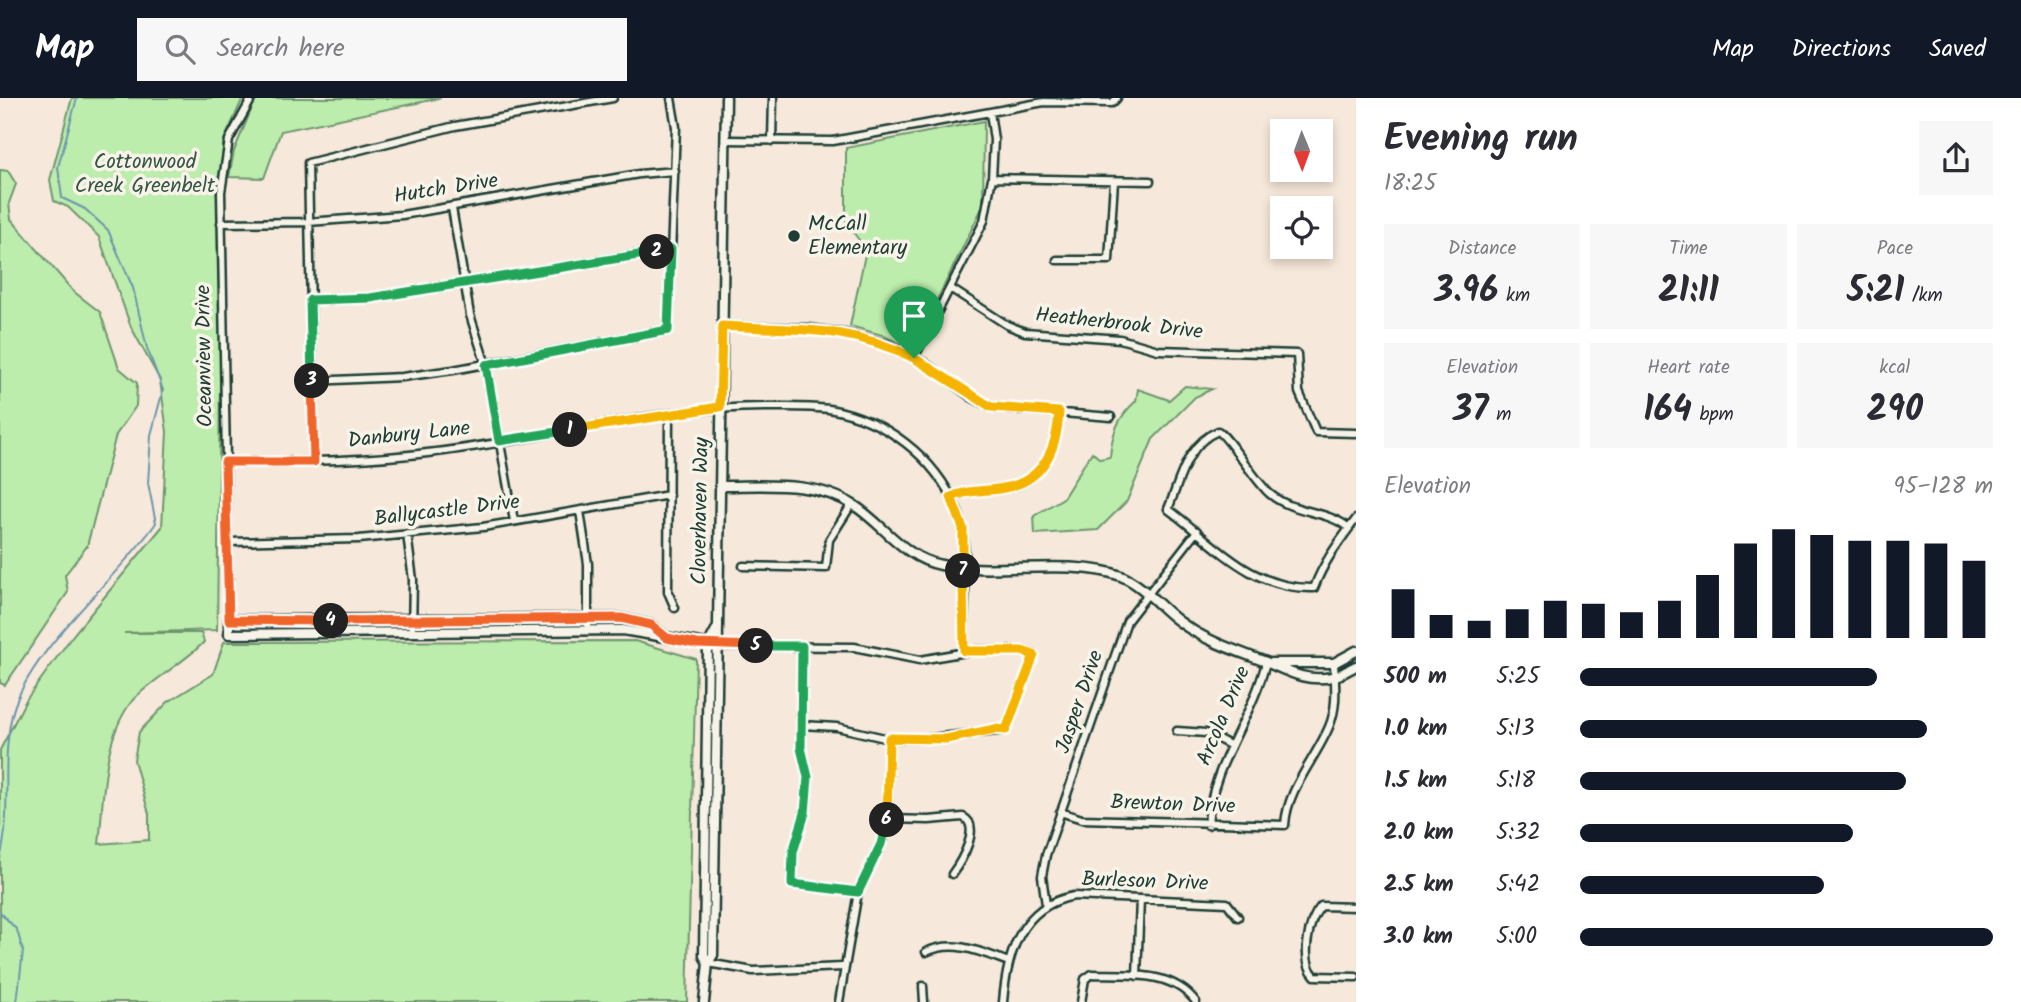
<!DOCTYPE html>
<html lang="en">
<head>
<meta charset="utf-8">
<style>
  body { margin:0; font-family:Kalam,sans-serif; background:#f7f7f7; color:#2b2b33; height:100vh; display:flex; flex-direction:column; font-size:26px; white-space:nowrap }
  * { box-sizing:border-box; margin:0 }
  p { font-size:23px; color:#7c7c81 }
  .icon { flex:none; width:38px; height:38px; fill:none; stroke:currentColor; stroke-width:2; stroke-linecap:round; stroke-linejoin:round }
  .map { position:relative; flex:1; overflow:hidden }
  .panel { display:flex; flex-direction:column; background:#fff; width:665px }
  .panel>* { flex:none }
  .needle { width:46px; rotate:179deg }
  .buttons { position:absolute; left:1270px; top:21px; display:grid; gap:14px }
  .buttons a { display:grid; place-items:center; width:63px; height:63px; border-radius:0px; background:#fff; box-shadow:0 4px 10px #0003; font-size:35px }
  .pin { position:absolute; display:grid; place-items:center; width:60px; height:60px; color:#fff; margin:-72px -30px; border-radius:50% 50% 50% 0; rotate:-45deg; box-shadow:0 0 7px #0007 }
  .pin .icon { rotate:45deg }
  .km { position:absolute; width:35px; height:35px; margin:-18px; border-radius:50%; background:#222; color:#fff; font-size:19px; line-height:35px; text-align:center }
  .round { display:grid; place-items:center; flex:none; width:74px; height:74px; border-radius:0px; background:#f7f7f7 }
  .overview { display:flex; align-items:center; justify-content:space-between; height:119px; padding:0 28px }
  h1 { font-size:38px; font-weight:700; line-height:52px }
  .figures { display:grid; grid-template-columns:repeat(3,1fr); gap:10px; height:119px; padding:7px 28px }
  .figures div { display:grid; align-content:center; border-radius:0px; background:#f7f7f7; text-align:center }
  .figures b { font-size:35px; font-weight:700 }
  .figures small { font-size:19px; font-weight:400 }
  .figures p { font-size:19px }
  .chart { height:196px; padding:14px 28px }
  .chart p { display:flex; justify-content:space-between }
  .chart svg { width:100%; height:126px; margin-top:7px; stroke:#111827; stroke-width:6 }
  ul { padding:0 28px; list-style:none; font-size:23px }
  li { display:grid; grid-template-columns:112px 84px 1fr; align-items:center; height:52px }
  li i { height:18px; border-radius:9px; background:#111827 }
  header { display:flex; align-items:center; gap:42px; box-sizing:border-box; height:98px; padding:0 35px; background:#111827; color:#fff }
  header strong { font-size:33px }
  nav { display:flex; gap:38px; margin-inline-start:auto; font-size:24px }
  .search { width:490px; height:63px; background:#f7f7f7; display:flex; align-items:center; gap:18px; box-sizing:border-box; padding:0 24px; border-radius:0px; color:#7c7c81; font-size:26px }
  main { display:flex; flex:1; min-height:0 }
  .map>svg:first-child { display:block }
  .green { fill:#bcedac; stroke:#6e9570; stroke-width:2 }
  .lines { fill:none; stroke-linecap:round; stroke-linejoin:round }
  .stream { stroke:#6b96ac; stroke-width:2 }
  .minor-casing { stroke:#1f3d34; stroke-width:11 }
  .tertiary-casing { stroke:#1f3d34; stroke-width:13 }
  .minor { stroke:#f7f3e8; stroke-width:6 }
  .tertiary { stroke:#f7f3e8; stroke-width:8 }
  .split-1-casing { stroke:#fff; stroke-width:14 }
  .split-2-casing { stroke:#fff; stroke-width:14 }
  .split-3-casing { stroke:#fff; stroke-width:14 }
  .split-4-casing { stroke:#fff; stroke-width:14 }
  .split-5-casing { stroke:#fff; stroke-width:14 }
  .split-6-casing { stroke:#fff; stroke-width:14 }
  .split-7-casing { stroke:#fff; stroke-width:14 }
  .split-8-casing { stroke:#fff; stroke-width:14 }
  .split-1 { stroke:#f5b400; stroke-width:9 }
  .split-2 { stroke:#22a559; stroke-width:9 }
  .split-3 { stroke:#22a559; stroke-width:9 }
  .split-4 { stroke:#f0652b; stroke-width:9 }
  .split-5 { stroke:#f0652b; stroke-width:9 }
  .split-6 { stroke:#22a559; stroke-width:9 }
  .split-7 { stroke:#f5b400; stroke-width:9 }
  .split-8 { stroke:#f5b400; stroke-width:9 }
  .poi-dot { fill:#1f3d34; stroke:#f7f3e8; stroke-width:2.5 }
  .labels { text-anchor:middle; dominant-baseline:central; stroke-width:7; stroke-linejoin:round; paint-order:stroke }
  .park-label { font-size:21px; fill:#375746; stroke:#f7f3e8 }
  .street-label { font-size:21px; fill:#1f3d34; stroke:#f7f3e8 }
  .poi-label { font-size:21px; fill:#1f3d34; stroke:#f7f3e8; text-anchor:start }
</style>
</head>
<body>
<header>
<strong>Map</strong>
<div class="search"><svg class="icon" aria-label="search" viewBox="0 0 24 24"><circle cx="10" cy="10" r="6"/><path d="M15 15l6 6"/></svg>Search here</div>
<nav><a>Map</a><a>Directions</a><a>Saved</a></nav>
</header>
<main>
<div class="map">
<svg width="1356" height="904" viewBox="0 0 1356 904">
  <rect width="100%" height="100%" fill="#f6e8da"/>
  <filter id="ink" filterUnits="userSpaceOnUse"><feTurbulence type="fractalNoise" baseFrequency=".0143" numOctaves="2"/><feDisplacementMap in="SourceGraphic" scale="14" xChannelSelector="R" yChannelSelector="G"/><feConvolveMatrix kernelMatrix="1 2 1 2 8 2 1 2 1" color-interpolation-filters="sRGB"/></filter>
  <g filter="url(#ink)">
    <path class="green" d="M72,0h171l-20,45 -6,487 -93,3h77l3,9c-20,21 -57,41 -72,59 -30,38 -28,97 -33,143l50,-4v-26l-15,-54 5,-28 29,-30 45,-28 11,-32 411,-1 61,18 -9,343h-687v-252l26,-50 47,-65 89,-108 5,-95 -7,-52 -29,-53 -32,-90 -31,-30 -14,-6 -4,-21z
      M256,0h185l-160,33 -17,47 -35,-1 5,-26z
      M984,23l-1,85 -70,143 -31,-14 -32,-9 16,-76 -20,-28v-74z
      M0,72l8,1 8,13 -7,19 2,16 62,72 27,21 19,56 18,15 -1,23 -20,29 -29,111 -22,29 3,17 -63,93 -5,-2z
      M1185,288l27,3 -17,8 -42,42 -26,62 -29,29 -63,4 -1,-18 29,-18 29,-46 8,7 10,-2c2,-24 8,-40 26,-56l2,-12 31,11z"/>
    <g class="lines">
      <path class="stream" d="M0,761c13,-51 0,-93 12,-144 15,-63 105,-136 144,-192l-8,-40 3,-48 12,-45 -16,-42 -14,-60 -25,-58 -23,-21 -23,-11 -4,-31 19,-69
        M0,814l17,18 6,21 -6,51"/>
      <defs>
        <path id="minor" d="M725,42l108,1 211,-39 68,1 5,-5
          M772,43l1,-43
          M992,80l158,3
          M452,110l18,107 16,50 28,156
          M221,125l87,-1 94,-7 237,-41 36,-3
          M1057,162h52l5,-79
          M950,190l57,37 18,7 95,7 38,11 139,4 2,38 17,40 40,1
          M310,202l60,-2 301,-49
          M722,228l87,2 41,6 37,10 38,19 46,34 20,10 120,10
          M914,260l70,-137 8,-43 2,-38 -4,-28
          M312,283l90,-4 51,-7 215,-40 8,-203 -5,-29
          M669,316l-1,178 7,16
          M225,364c70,0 141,-1 211,-10 110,-13 218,-45 330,-45 20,0 42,-1 63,2 56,10 105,47 128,100 14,32 6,105 7,142
          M314,364l-6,-299 147,-37 158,-28
          M951,399c17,-7 30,-6 47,-8 43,-3 59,-39 61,-77
          M580,413l8,53v66
          M1349,430c-24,-19 -55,-14 -79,-34 -15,-13 -43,-59 -52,-63 -32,13 -38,50 -50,78 46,34 83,81 146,79 10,-27 25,-46 42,-69
          M407,436l6,46 -1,52
          M227,444l132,-3 124,-12 186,-32
          M743,468l83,2 3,-28 23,-36
          M229,522l-8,-428 8,-52 23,-42
          M718,548l136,1 66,13 58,-10 44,1 12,4 -28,75 -85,9h-32l-52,-12 -36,-2
          M802,548l-1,102 7,29 -3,36 -12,39 -1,32 66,8
          M1177,633l29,2 24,12
          M1060,714l22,7 203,6c2,-36 30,-65 44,-98 9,-21 6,-42 5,-64
          M888,721l41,1 34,-3c19,9 -2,45 -11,57
          M1208,727c3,-61 44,-105 58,-163
          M1046,807l-4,-29 4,-21 81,-234 70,-90
          M1356,809l-35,-1c-13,15 -21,55 -6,70l41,1
          M926,854c29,-13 55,0 83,10
          M708,865l45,8 89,-4
          M1137,878l3,-77
          M923,888l1,16
          M839,904l19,-110 23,-48 7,-25 1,-80
          M1003,904c4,-48 17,-96 71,-106l153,7 11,14
          M1081,904l4,-23 7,-5c36,1 80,-4 104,28"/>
        <path id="tertiary" d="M720,388c45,0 95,-6 135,20 29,19 49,52 86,59 53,10 133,-7 180,11 24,10 39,32 59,46 27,20 55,28 86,40 23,10 40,20 66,15 8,-1 17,-8 24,-11
          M667,540l-16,-13 -30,-7 -392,2v14l394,-4 95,16
          M1272,565h62l22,-12
          M708,865l-4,-7 4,-311 8,-15
          M704,904l4,-39 5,-8 13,-857"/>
      </defs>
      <use href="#minor" class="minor-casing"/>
      <use href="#tertiary" class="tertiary-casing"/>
      <use href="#minor" class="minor"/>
      <use href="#tertiary" class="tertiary"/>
    </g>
  </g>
  <g class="lines" filter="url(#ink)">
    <defs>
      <path id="split-1" d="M570,332l150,-23 2,-81c73,5 123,-2 192,32"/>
      <path id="split-2" d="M570,332l-71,11 -13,-76 182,-35 3,-81 -14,3"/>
      <path id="split-3" d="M312,283l-2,-81 60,-2 287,-46"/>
      <path id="split-4" d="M312,283l2,81h-89l4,158 102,1"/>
      <path id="split-5" d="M331,523l290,-3 30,7 16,13 30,6 59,2"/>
      <path id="split-6" d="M756,548h46l-1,102 7,29 -3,36 -12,39 -1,32 66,8 23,-48 6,-24"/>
      <path id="split-7" d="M887,722l2,-82 57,1 49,-10 11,1 28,-75 -12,-4h-58l-1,-80"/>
      <path id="split-8" d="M914,260l77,49 68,5c-2,36 -15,69 -55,76 -19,4 -35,1 -53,9l12,31v43"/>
    </defs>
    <use href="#split-1" class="split-1-casing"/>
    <use href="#split-2" class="split-2-casing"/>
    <use href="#split-3" class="split-3-casing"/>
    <use href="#split-4" class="split-4-casing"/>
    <use href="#split-5" class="split-5-casing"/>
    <use href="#split-6" class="split-6-casing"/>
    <use href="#split-7" class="split-7-casing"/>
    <use href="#split-8" class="split-8-casing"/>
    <use href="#split-1" class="split-1"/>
    <use href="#split-2" class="split-2"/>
    <use href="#split-3" class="split-3"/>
    <use href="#split-4" class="split-4"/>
    <use href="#split-5" class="split-5"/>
    <use href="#split-6" class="split-6"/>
    <use href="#split-7" class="split-7"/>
    <use href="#split-8" class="split-8"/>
  </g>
  <circle class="poi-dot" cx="794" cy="138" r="7"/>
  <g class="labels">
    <g class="park-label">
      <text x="145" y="64">Cottonwood<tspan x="145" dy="24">Creek Greenbelt</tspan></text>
    </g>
    <g class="street-label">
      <text transform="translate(446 91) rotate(-9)">Hutch Drive</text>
      <text transform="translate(1119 226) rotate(6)">Heatherbrook Drive</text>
      <text transform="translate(205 258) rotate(-91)">Oceanview Drive</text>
      <text transform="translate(409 337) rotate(-6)">Danbury Lane</text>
      <text transform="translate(447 413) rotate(-7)">Ballycastle Drive</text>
      <text transform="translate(701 413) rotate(-89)">Cloverhaven Way</text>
      <text transform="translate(1080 604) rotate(-71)">Jasper Drive</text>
      <text transform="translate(1224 618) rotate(-67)">Arcola Drive</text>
      <text transform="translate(1173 707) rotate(2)">Brewton Drive</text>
      <text transform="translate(1145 784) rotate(2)">Burleson Drive</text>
    </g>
    <g class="poi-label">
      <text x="808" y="126">McCall<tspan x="808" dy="24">Elementary</tspan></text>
    </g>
  </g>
</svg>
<div class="buttons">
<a><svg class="needle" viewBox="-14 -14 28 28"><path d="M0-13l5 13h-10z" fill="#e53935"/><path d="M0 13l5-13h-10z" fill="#7c7c81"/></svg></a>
<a><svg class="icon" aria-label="locate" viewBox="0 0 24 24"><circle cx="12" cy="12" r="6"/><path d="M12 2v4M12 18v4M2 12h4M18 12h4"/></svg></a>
</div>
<div class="pin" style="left:914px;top:260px;background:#1e9e55"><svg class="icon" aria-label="arrive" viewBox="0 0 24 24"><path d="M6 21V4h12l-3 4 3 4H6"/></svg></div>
<b class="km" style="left:570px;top:332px">1</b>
<b class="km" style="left:657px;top:154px">2</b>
<b class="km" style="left:312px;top:283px">3</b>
<b class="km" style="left:331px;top:523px">4</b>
<b class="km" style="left:756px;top:548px">5</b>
<b class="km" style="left:887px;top:722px">6</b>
<b class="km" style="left:963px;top:473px">7</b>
</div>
<section class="panel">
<div class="overview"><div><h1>Evening run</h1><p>18:25</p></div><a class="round"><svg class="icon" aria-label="share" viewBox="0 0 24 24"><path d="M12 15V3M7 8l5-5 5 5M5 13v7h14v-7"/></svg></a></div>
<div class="figures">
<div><p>Distance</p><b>3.96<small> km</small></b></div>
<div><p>Time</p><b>21:11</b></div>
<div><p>Pace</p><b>5:21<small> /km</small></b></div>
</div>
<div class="figures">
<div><p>Elevation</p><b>37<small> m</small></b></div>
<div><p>Heart rate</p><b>164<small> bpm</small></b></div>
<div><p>kcal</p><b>290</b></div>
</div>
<div class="chart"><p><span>Elevation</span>95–128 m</p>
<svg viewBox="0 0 160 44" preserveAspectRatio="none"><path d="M5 44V27M15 44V36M25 44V38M35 44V34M45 44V31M55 44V32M65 44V35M75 44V31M85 44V22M95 44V11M105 44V6M115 44V8M125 44V10M135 44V10M145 44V11M155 44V17"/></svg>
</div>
<ul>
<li><b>500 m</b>5:25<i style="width:72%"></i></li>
<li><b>1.0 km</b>5:13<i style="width:84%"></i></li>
<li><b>1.5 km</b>5:18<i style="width:79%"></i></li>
<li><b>2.0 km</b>5:32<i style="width:66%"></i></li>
<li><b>2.5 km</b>5:42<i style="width:59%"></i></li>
<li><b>3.0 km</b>5:00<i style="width:100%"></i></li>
</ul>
</section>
</main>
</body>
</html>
